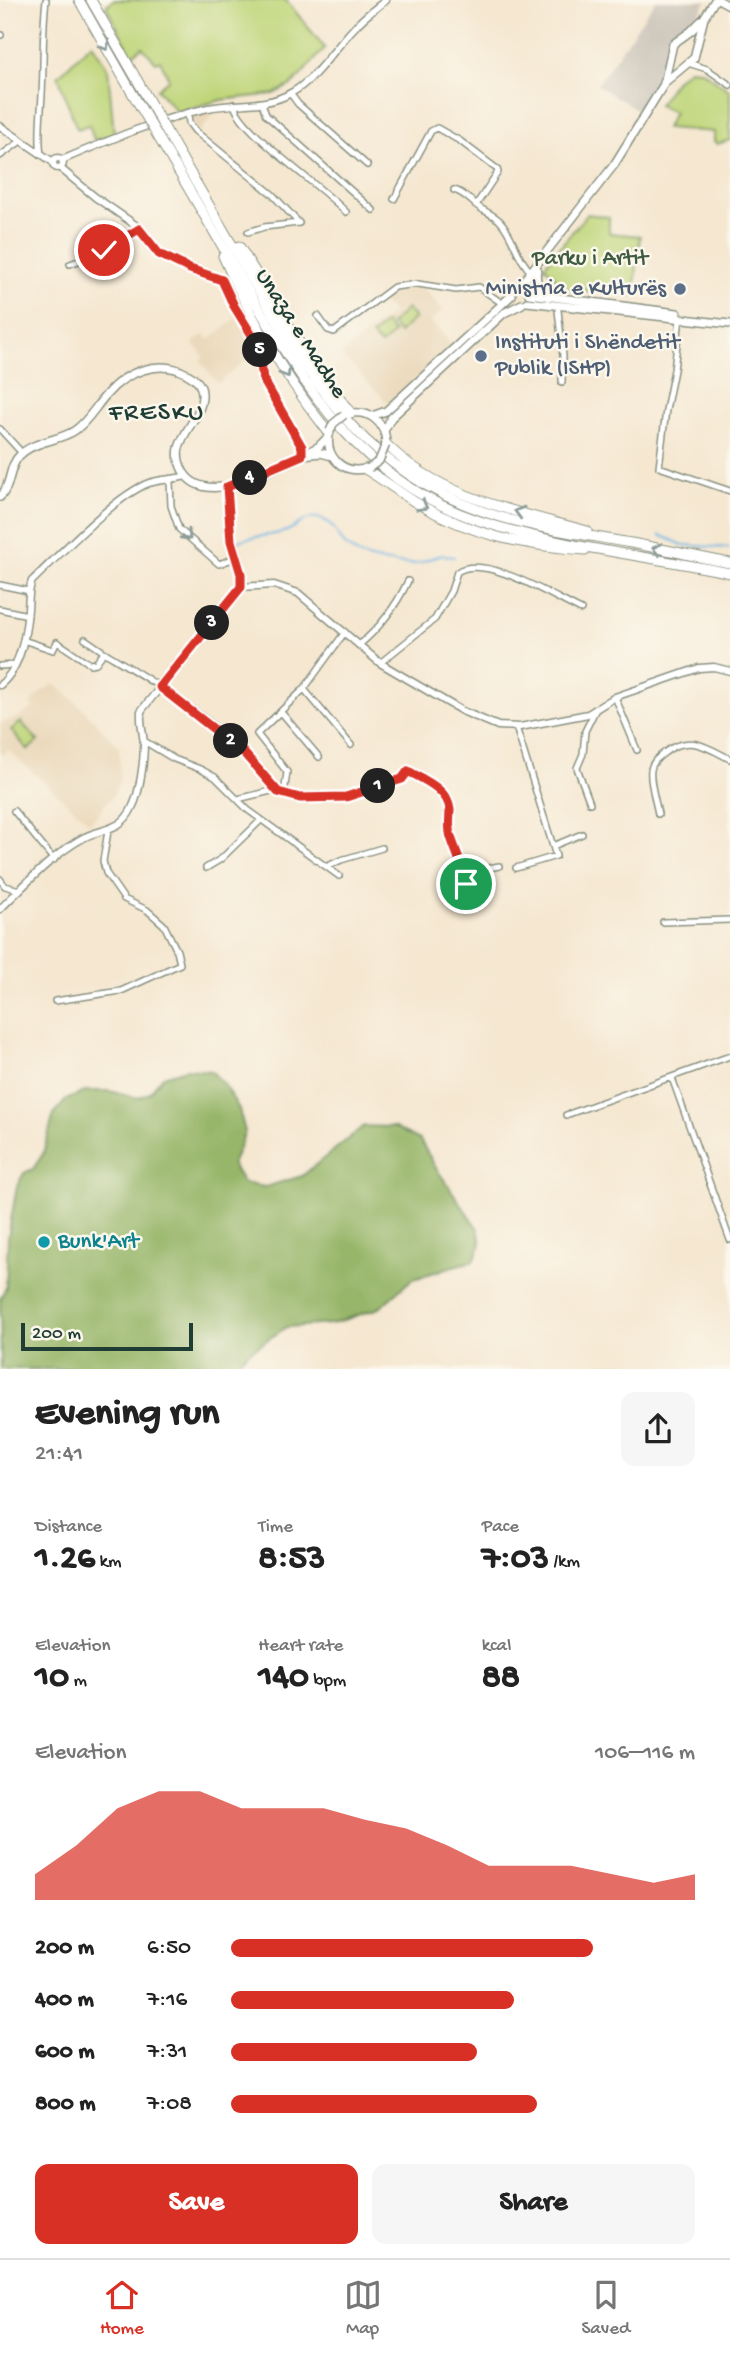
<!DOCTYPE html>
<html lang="en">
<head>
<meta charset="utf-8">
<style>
  body { margin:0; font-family:"Gochi Hand",sans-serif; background:#f6f6f6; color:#222; height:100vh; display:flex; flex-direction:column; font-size:26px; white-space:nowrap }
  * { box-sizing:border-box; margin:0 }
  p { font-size:23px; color:#767676 }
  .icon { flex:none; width:38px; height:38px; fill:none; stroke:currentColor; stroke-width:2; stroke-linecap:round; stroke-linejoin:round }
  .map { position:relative; height:1369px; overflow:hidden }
  .sheet { display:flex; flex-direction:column; background:#fff; flex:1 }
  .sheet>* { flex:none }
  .scale { position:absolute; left:21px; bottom:18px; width:172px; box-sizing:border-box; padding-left:7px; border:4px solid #1f3d34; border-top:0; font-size:19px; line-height:24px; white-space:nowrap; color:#1f3d34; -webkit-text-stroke:5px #fbf7ec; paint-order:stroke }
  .pin { position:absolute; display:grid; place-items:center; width:60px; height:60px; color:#fff; margin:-30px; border:4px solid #fff; border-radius:50%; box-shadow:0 2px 7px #0007 }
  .km { position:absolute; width:35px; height:35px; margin:-18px; border-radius:50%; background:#222; color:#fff; font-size:19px; line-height:35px; text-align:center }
  .round { display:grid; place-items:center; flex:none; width:74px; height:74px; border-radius:14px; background:#f6f6f6 }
  .overview { display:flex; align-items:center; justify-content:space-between; height:119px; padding:0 35px }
  h1 { font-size:38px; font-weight:700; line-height:52px }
  .figures { display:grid; grid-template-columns:repeat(3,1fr); gap:10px; height:119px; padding:7px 35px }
  .figures div { display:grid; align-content:center }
  .figures b { font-size:35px; font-weight:700 }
  .figures small { font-size:19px; font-weight:400 }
  .figures p { font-size:19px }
  .chart { height:196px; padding:14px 35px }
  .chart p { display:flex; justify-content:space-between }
  .chart svg { width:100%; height:126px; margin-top:7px; fill:#d93025; opacity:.7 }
  .cta { display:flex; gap:14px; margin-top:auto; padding:14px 35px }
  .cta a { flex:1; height:80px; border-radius:14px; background:#d93025; color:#fff; font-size:28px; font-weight:700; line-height:80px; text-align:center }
  .cta a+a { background:#f6f6f6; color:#222 }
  ul { padding:0 35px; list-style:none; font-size:23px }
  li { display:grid; grid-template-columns:112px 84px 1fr; align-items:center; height:52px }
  li i { height:18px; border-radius:9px; background:#d93025 }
  .menu { display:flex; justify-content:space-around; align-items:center; height:98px; border-top:2px solid #e0e0e0; background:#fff; font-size:19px; color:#767676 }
  .menu a { display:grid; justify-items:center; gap:4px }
  .menu .on { color:#d93025 }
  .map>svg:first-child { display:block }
  .built { fill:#ead8ba }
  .industrial { fill:#cac3b8 }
  .green { fill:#bfd579; stroke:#6f8956; stroke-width:2 }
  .forest { fill:#97b669; stroke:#5b7a4e; stroke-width:2 }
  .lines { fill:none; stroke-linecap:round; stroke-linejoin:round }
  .stream { stroke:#6db4e4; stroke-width:2 }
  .minor-casing { stroke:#8a9282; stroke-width:8 }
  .tertiary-casing { stroke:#8a9282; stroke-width:9 }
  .secondary-casing { stroke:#8a9282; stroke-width:10 }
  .trunk-casing { stroke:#8a9282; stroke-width:11 }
  .minor { stroke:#fff; stroke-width:5 }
  .tertiary { stroke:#fff; stroke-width:6 }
  .secondary { stroke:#fff; stroke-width:7 }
  .trunk { stroke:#fff; stroke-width:9 }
  .secondary-bridge-casing { stroke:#8a9282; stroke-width:10; stroke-linecap:butt }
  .trunk-bridge-casing { stroke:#8a9282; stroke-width:11; stroke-linecap:butt }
  .secondary-bridge { stroke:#fff; stroke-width:7 }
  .trunk-bridge { stroke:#fff; stroke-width:9 }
  .oneway { stroke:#8f9e9a }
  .route-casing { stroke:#fff; stroke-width:14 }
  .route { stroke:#d93025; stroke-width:9 }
  .service-dot { fill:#5c6f8a; stroke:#fbf7ec; stroke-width:2.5 }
  .culture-dot { fill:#0f9aa8; stroke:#fbf7ec; stroke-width:2.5 }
  .labels { text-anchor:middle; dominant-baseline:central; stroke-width:5; stroke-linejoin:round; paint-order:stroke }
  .park-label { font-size:23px; fill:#3f5b42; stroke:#fbf7ec }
  .service-label { font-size:23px; fill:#4e5e75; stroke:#fbf7ec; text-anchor:end }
  .street-label { font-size:23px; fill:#1f3d34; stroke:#fbf7ec }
  .culture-label { font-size:23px; fill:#0d838f; stroke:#fbf7ec; text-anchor:start }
  .quarter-label { font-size:26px; letter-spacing:2px; fill:#1f3d34; stroke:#fbf7ec }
</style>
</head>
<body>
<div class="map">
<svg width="730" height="1369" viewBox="0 0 730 1369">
  <rect width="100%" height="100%" fill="#fbf7ec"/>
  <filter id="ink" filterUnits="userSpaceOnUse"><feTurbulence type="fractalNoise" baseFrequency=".0143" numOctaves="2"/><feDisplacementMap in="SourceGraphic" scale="14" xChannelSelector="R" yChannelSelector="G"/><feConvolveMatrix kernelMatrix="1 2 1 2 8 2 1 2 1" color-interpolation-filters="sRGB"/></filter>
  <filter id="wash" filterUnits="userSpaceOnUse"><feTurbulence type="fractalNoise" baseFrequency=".00686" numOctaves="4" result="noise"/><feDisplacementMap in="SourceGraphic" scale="28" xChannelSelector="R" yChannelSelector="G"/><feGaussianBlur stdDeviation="1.57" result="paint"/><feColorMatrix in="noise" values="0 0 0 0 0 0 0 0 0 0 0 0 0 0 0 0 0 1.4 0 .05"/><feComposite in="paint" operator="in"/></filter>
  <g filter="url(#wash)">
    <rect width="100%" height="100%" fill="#f5e7d0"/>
    <path class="built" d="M211,111l3,3 -15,18 -8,-9v-6z
      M422,287l20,24 -11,10 22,25 -65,57 -47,-48 52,-43 -12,-11 5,-6 9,-7z
      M236,318l22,33 -40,32 -18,-22 4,-4 -11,-14 11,-9 5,6z
      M52,685h4l21,18 42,44 1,32 -6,15 -24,29 -82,-73 -8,6v-32l21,-8 12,-9 -3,-3 12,-13z"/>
    <path class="industrial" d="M656,0l50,1 -13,23 -6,6 -13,5 -6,6 -3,8 1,19 -27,43 -42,-26z"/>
    <path class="green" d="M113,0h173l39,48 -32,36 -19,10 -53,6 -44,12 -20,-23 12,-10 -9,-19 -4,2 -14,-15 -10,9 -26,-50z
      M92,43l16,26 6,65 -20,6 -5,-15 -12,4 -19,-53z
      M689,69l12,1 29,21v49l-13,4 -3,-3v-9l-48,-4 8,-16 -16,-7 18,-25z
      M587,214l22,3v16l31,3 -6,59 -78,-7 -1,-12 -11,-10z
      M407,309l8,9 -16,15 -8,-9z
      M385,323l9,10 -13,12 -9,-9z
      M21,722l17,19 -10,9 -17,-20z"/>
    <path class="forest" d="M186,1069l25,2 13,13 15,25 6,23 -13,33 11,18 22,4 37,-11 62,-50 29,1 27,13 16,28 42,61 3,15 -7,17 -21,5 -42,14 -32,28 -47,16 -45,3 -40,26 -17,16h-229l-1,-70 6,-12 2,-50 9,-51 7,-13 9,-4 10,-15 11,-40 12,-14 20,-9h23l30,7 10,-5 14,-17z"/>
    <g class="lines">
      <path class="stream" d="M660,535l23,10 47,3
        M234,543c17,-8 36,-6 53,-12 12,-5 20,-17 34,-12 14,4 16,18 25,27 8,7 19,12 29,14 12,2 26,4 38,4 17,-1 19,-13 41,-7"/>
    </g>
  </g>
  <g filter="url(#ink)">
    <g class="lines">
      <defs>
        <path id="minor" d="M0,35h1
          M688,63l19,6 23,16
          M290,93l8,11 69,61
          M262,103l4,12 107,95
          M234,104c5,27 91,85 112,108
          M188,114l1,9 6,8 77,63 27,29
          M41,155c-3,-21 0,-40 1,-61 2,-32 0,-62 4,-94
          M0,156l21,-15
          M454,190c9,2 15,9 22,15 7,6 17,9 24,16 14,15 16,37 32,52
          M394,199l37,-68 6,-3 23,13 37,28 1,3 -22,33
          M248,232l16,-5 35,-4
          M70,264l30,-11 39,-24
          M558,310l5,46 -1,26
          M318,316l10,14 6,2 60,-45 24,-3 38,6 23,-3 24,17
          M680,318l-6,52 -8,40 -7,57 71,24
          M0,429l22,24
          M170,481l1,25 8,23 40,35 16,-6
          M0,585l29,6
          M0,609l28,6
          M85,639l19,13
          M23,640l30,10 4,-8 33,22 6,-1 8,-11c47,29 98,59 138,99 13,12 24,28 36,41
          M359,645c21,-17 37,-39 49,-64
          M380,663l55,-44 16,-28 6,-19c28,-19 96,25 124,38
          M0,666l15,-1
          M304,689l47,56
          M615,697l22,53
          M281,712l38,45
          M516,727l40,129 -40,12
          M144,741l30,18 26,10 15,8 33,33 91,66
          M284,794l3,-22 -30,-38 47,-45 41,-57
          M238,799l33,-8 29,7 46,-1 56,-18 6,-8 28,16 11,12 2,7 2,30 14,37
          M590,803l-13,-35 6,-14 2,-23 10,-20
          M14,811l40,49
          M658,814c-2,-12 -9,-33 -7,-44 1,-8 7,-12 13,-17 24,-19 41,-7 66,6
          M553,846l29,-12
          M328,866l13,-6 41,-12
          M206,868l15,-9 40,-39
          M0,879l5,7 15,4
          M468,901l-3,-28 34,-7
          M663,922l67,-2
          M55,1001l66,-10 59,-27 -3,-13 -13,-26 -17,-15 -23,-11 -18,-26 -3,-12 5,-30
          M672,1078l58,162
          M566,1115l164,-59"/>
        <path id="tertiary" d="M719,0l11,6
          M0,126l53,36
          M53 163a5 5 0 1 1 10 0a5 5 0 1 1-10 0Z
          M62,160c47,-20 97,-41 146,-52 28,-6 57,0 83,-15 25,-14 43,-44 63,-65 9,-11 21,-19 32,-28
          M60,168l35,29 39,27 25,30 31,15 32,11 12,26 24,39 5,34 39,68v8
          M241,587l33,-2 24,8 82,70 82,48 36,15 22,1 68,-13 27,-17 84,-29 15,-1 16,4
          M0,685c21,-17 26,-51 28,-76 1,-9 0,-19 4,-28 26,-25 84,-86 117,-98 12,-4 24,-3 37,-7
          M0,909c25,-24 52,-54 83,-71 18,-10 38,-6 49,-30 8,-15 12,-47 12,-64 -1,-11 -4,-22 -3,-33l100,-124v-13l-10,-33 -4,-54"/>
        <path id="secondary" d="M664,83l30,-25 10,-40 11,-18
          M537,269c-2,12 0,22 11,28
          M519,287l95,-122 50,-81 9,-40 18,-13 13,-13
          M529,294l148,19
          M527,302l203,22
          M347,414c22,-5 39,8 39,30
          M372,416l14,-5 126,-116
          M330,431c-7,25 13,45 38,37
          M384,431l7,-13 113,-105 18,-9
          M327,438l-9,9 -16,8 19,-2 11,3
          M0,497c12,-11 8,-31 20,-42 14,-14 38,-14 54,-24 14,-9 21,-24 32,-36 19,-23 53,-37 81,-21 8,4 15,10 15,20 1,20 -18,35 -23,54 -2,8 1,18 5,25 24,36 90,-5 118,-18"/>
        <path id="trunk" d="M79,0l52,91
          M91,0l49,85
          M170,157c26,45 52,89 78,133 59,101 114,192 232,231 78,26 169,35 250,52
          M181,157c27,46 53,92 80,137 56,97 109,178 221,217 48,17 99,23 149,32 33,6 66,14 99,20
          M239,246l75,120 37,47
          M223,256c28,63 63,123 106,177
          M386,444c52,53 132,68 201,87
          M365,469c19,11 36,25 55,36 53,30 104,41 165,45"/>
      </defs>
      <use href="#minor" class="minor-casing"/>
      <use href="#tertiary" class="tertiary-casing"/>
      <use href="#secondary" class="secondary-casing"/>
      <use href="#trunk" class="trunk-casing"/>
      <use href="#minor" class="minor"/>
      <use href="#tertiary" class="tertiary"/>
      <use href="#secondary" class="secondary"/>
      <use href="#trunk" class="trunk"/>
      <defs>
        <path id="secondary-bridge" d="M330,431l3,-7 11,-9
          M369,468l10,-7 7,-17"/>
        <path id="trunk-bridge" d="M140,85l41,72
          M131,91l39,66"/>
      </defs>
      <use href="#secondary-bridge" class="secondary-bridge-casing"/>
      <use href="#trunk-bridge" class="trunk-bridge-casing"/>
      <use href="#secondary-bridge" class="secondary-bridge"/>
      <use href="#trunk-bridge" class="trunk-bridge"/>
    </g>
    <defs><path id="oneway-chevron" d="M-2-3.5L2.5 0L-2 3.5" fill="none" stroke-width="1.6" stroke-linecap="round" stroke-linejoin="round" transform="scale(1.75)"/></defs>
    <g class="oneway">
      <use href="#oneway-chevron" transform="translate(105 46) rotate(60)"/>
      <use href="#oneway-chevron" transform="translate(286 373) rotate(58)"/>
      <use href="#oneway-chevron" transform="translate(423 506) rotate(29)"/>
      <use href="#oneway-chevron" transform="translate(519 512) rotate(-164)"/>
      <use href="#oneway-chevron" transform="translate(187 536) rotate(45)"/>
      <use href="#oneway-chevron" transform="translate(657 549) rotate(-168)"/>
    </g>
  </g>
  <g class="lines" filter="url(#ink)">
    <defs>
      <path id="route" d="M104,250l35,-21 20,25 31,15 32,11 12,26 24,39 5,34 39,68v8l-75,32 4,54 10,33v13l-81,100 83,65 35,40 22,6 46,-1 56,-18 6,-8c16,9 40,18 42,39 0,9 -2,18 1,27 5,16 13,30 15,47"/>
    </defs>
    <use href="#route" class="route-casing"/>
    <use href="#route" class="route"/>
  </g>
  <g class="service-dot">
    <circle cx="680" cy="289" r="7"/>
    <circle cx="481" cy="356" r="7"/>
  </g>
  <circle class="culture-dot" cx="44" cy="1242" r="7"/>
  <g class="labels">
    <g class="park-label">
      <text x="590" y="259">Parku i Artit</text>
    </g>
    <g class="service-label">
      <text x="666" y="289">Ministria e Kulturës</text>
      <text x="495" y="343" text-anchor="start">Instituti i Shëndetit<tspan x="495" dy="26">Publik (ISHP)</tspan></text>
    </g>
    <g class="street-label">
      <text transform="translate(300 334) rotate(57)">Unaza e Madhe</text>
    </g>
    <g class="culture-label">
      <text x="58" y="1242">Bunk'Art</text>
    </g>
    <g class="quarter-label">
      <text x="157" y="414">FRESKU</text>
    </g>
  </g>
</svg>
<div class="scale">200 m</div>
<div class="pin" style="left:466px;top:884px;background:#1e9e55"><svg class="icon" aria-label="arrive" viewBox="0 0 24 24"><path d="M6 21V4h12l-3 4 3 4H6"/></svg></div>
<div class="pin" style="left:104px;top:250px;background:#d93025"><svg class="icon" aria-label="check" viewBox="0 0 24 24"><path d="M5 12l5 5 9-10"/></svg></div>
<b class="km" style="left:378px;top:786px">1</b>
<b class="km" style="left:231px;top:741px">2</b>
<b class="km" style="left:212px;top:623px">3</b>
<b class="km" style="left:250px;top:478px">4</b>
<b class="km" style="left:260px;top:350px">5</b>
</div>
<section class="sheet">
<div class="overview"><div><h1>Evening run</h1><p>21:41</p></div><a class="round"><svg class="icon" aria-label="share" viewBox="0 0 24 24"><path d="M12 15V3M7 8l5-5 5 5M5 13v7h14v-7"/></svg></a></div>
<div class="figures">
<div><p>Distance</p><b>1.26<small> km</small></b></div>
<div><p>Time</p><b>8:53</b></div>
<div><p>Pace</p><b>7:03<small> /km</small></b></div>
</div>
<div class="figures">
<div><p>Elevation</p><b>10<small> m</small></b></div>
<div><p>Heart rate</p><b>140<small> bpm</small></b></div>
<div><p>kcal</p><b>88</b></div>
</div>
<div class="chart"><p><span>Elevation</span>106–116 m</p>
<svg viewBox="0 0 160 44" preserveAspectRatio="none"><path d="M0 44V35L10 25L20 12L30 6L40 6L50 12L60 12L70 12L80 16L90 19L100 25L110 32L120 32L130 32L140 35L150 38L160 35V44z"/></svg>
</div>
<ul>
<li><b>200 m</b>6:50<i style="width:78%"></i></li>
<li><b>400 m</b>7:16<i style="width:61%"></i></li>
<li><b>600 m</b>7:31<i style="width:53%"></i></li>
<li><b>800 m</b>7:08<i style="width:66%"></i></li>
</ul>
<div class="cta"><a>Save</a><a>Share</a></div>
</section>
<nav class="menu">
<a class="on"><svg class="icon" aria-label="home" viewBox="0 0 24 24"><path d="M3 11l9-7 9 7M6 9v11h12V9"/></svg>Home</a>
<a><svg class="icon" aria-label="map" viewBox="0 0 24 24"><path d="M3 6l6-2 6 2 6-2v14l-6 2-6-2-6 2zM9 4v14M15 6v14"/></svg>Map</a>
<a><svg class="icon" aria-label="saved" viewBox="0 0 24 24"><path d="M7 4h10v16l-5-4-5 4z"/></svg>Saved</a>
</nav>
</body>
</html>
